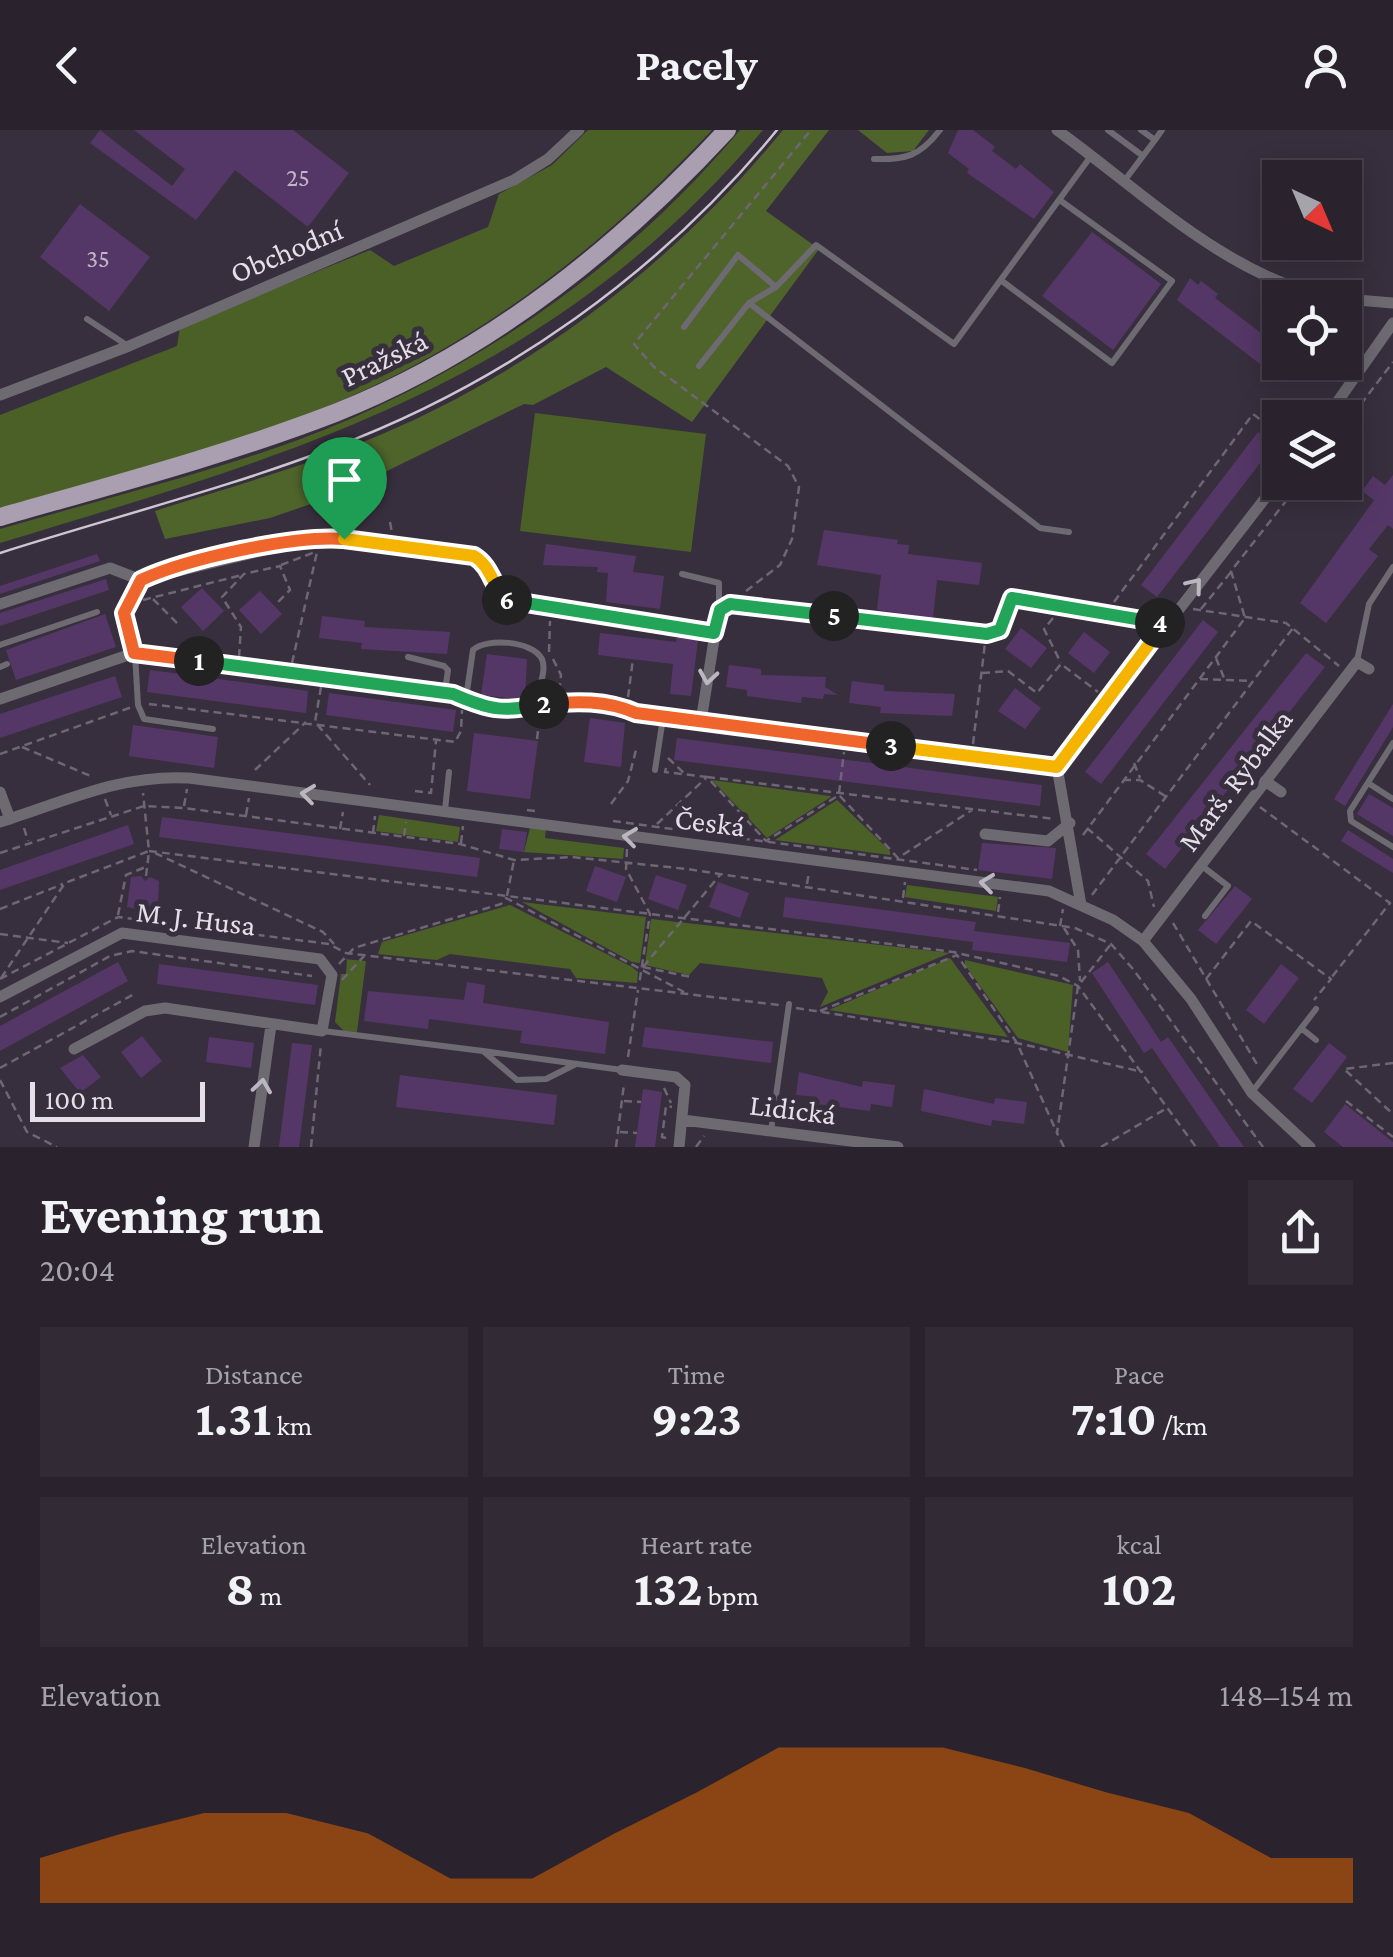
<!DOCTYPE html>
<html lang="en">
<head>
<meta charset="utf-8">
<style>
  body { margin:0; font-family:"Crimson Pro",serif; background:#322b36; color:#f1f3f6; height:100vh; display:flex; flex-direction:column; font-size:38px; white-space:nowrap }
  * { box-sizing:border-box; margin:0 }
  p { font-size:32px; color:#a5a4aa }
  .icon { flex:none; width:55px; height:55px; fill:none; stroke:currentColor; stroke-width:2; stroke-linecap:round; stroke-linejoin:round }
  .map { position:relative; height:1017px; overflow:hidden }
  .side { display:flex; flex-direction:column; background:#2a232e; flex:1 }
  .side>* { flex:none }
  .needle { width:65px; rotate:136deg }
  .tools { position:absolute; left:1262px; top:30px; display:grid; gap:20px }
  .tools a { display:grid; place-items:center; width:100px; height:100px; border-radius:0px; background:#2a232e; box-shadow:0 5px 25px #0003,0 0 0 2px #46404a; font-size:50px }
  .scale { position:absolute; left:30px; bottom:25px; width:175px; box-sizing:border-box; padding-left:10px; border:5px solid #e5dfea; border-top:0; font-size:28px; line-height:35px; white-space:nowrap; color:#e5dfea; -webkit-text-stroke:8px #382f3e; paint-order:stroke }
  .pin { position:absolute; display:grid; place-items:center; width:85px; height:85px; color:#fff; margin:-102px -42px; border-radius:50% 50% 50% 0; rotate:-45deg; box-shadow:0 0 10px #0007 }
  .pin .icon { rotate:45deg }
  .km { position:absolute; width:50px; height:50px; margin:-25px; border-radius:50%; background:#222; color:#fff; font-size:28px; line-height:50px; text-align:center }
  .round { display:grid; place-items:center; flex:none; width:105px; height:105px; border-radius:0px; background:#322b36 }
  .summary { display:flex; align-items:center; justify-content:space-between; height:170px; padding:0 40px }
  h1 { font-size:55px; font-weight:700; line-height:75px }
  .figures { display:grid; grid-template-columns:repeat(3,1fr); gap:15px; height:170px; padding:10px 40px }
  .figures div { display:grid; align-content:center; border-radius:0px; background:#322b36; text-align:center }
  .figures b { font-size:50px; font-weight:700 }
  .figures small { font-size:28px; font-weight:400 }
  .figures p { font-size:28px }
  .chart { height:280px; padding:20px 40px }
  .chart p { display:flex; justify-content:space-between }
  .chart svg { width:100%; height:180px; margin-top:10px; fill:#b45309; opacity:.7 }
  header { display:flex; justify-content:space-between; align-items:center; height:130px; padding:0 40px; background:#2a232e; font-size:45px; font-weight:700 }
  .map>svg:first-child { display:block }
  .green { fill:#4b6027 }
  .forest { fill:#4f642b }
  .building { fill:#553767 }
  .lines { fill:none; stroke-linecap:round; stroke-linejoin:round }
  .path { stroke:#6e6674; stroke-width:2.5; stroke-dasharray:8 5; stroke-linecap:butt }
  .lane { stroke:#6e6a72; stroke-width:6 }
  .street { stroke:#6e6a72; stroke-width:11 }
  .primary { stroke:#a99fb0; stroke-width:18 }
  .tram { stroke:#cdc6d2; stroke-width:2.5 }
  .oneway { stroke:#bbb6c0 }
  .split-1-casing { stroke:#fff; stroke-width:20 }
  .split-2-casing { stroke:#fff; stroke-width:20 }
  .split-3-casing { stroke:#fff; stroke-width:20 }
  .split-4-casing { stroke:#fff; stroke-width:20 }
  .split-5-casing { stroke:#fff; stroke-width:20 }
  .split-6-casing { stroke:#fff; stroke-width:20 }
  .split-7-casing { stroke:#fff; stroke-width:20 }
  .split-1 { stroke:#f0652b; stroke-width:12 }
  .split-2 { stroke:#22a559; stroke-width:12 }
  .split-3 { stroke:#f0652b; stroke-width:12 }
  .split-4 { stroke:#f5b400; stroke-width:12 }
  .split-5 { stroke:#22a559; stroke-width:12 }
  .split-6 { stroke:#22a559; stroke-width:12 }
  .split-7 { stroke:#f5b400; stroke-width:12 }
  .labels { text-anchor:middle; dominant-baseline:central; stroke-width:10; stroke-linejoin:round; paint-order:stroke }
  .number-label { font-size:25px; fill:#c1b5c9 }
  .street-label { font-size:30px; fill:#e5dfea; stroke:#382f3e }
</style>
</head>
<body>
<header><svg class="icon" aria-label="back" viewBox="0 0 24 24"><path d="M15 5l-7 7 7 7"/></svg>Pacely<svg class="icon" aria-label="person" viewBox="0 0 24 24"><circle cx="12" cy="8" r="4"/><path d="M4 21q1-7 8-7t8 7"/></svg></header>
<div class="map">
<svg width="1393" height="1017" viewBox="0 0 1393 1017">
  <rect width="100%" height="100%" fill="#382f3e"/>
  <path class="green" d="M588,0h124c-105,112 -223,206 -365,268 -110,48 -231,76 -347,110v-93l177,-69 3,-19 190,-77 24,16 94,-39 11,-33 53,-29z
    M740,0h23c-214,253 -460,321 -763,413v-14c99,-29 201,-54 298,-89 170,-64 325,-170 442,-310z
    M535,283l171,21 -15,118 -171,-21z
    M712,650l118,16 1,1 -64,41z
    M837,670l53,51v4l-115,-15z
    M379,685l81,12 -2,15 -82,-11z
    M531,694l15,4 -1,10 79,10 -1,11 -99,-7z
    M907,755l91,12 -2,14 -91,-14z
    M522,772l124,15 -6,46 -8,-1z
    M510,775l122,62 6,5 -1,11 -61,-5 -6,-9 -120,-15 -13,6 -59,-6 4,-12z
    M651,789l299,34 -130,54 8,-15 -6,-14 -122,-15 -11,12 -44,-10z
    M950,828l58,79 -179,-27z
    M343,829l23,2 -9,71 -13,-1 -9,-9 6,-48h5l1,-14z
    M965,830l108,25 -5,67 -50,-14 -53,-73z"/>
  <path class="forest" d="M783,0h46l-63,81 53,38 -127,173 -86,-55 -73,38 -9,-1 -184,90 -70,24 -105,21 -10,-28c68,-22 137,-41 203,-67 166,-66 312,-176 425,-314z
    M858,0h71l-16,21 -26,2z"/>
  <path class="building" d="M100,0l72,56 13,-17 -51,-39h159l56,43 -41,54 -73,-57 -39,50 -106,-77z
    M958,0h15l22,17 -3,4 24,18 4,-5 34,28 -20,27 -67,-46 2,-4 -21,-16z
    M80,74l70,53 -41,54 -69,-54z
    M1092,102l69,52 -48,66 -71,-54z
    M1190,148l8,7 3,-4 17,13 -3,4 46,35 14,4 1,6 -16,21 -83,-64z
    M1258,302l16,13 -117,152 -16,-12z
    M1393,345v54l-5,-4 -19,24 9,7 -52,67 -26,-20 74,-103 -12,-9 11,-15 12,9z
    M824,400l74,10 -1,4 12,1 -1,9 74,9 -3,22 -42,-5 -4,38 -56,-8 4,-35 -64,-10z
    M546,414l90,12 -3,16 31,4 -4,33 -54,-7 2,-29 -11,-1 1,-5 -55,-2z
    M97,424l3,7 -100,33v-8z
    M106,449l3,11 -109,36v-13z
    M202,458l22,23 -21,20 -22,-24z
    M260,461l22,23 -21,20 -22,-24z
    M105,484l11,33 -100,33 -10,-30z
    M322,486l43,5 -1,6 86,5 -3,22 -86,-5 1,-6 -43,-5z
    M1203,490l15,12 -117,152 -16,-12z
    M1021,498l26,20 -16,20 -26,-19z
    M1084,502l26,20 -16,21 -26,-20z
    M600,503l76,9 1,-5 21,3 -7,56 -21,-2 3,-30 -75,-9z
    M1306,523l19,14 -160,202 -19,-15z
    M487,524l40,5 -2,41 -44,-5z
    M729,535l32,4v6l65,2 -1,10 13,8 -14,-1 -1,5 -21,-2 -1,6 -54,-7v-6l-21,-3z
    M150,540l158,21 -2,22 -159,-21z
    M115,546l7,21 -122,41v-24z
    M852,551l32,4v6l71,3 -3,22 -72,-3 1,-6 -32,-4z
    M1015,558l26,20 -16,21 -27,-18z
    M329,563l127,17 -3,22 -127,-17z
    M1393,574v23l-48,79 -11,-7z
    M590,588l35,5 -4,44 -37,-5z
    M133,595l85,12 -4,31 -85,-12z
    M474,603l64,8 -8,58 -63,-8z
    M677,608l365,47 -2,21 -366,-46z
    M1369,664l24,14v28l-36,-22z
    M162,687l318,41 -3,19 -318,-40z
    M128,695l6,19 -134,46v-20z
    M502,699l25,3 -3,20 -25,-3z
    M1348,700l45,29v14l-52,-32z
    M982,713l74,5 -4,31 -74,-9z
    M595,736l31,11 -9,25 -31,-11z
    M656,745l31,10 -9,25 -30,-11z
    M141,746l4,5 5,-4 9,4 -1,22 -6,10 -25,-6 4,-30z
    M718,752l31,11 -9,25 -31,-11z
    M1235,756l17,13 -36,45 -18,-14z
    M785,767l191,25 -2,9 96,12 -3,19 -95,-12 1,-8 -190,-25z
    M118,832l10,19 -128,70v-25z
    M1108,832l53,80 7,-5 76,110h-24l-68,-99 -8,5 -52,-80z
    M159,834l159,21 -3,20 -158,-21z
    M1281,834l18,14 -35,46 -18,-14z
    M467,852l18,3 -2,18 126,19 -4,32 -85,-11 2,-12 -93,-12 -1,10 -64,-8 4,-30 96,9z
    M645,897l128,15 -2,21 -129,-16z
    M142,906l20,25 -21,17 -20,-26z
    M209,907l45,6 -3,25 -45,-6z
    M292,913l20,2 -4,32 -9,70h-20z
    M1329,913l18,14 -35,46 -19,-14z
    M83,925l18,22 -21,16 -20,-25z
    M799,942l63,15 1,-6 32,4 -3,22 -21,-3 -1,7 -54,-7 1,-7 -21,-2z
    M400,945l157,20 -3,30 -158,-18z
    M643,959l19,3 -7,55h-20z
    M924,959l70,15 1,-6 32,4 -3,22 -32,-4 -1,6 -70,-15z
    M1345,974l48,38v5h-50l-19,-15z"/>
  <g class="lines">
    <path class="path" d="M1345,295l48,-63
      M390,392l2,11
      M281,435l34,-13
      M746,461l34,-26 12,-26 7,-52 -11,-21 -135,-100 -19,-22 177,-214
      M153,469l27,27
      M143,470l99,-25
      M1114,472l139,-188 27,21
      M1193,479l93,14 53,43
      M1201,479l30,-37
      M1053,488l-9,11 17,34
      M549,522l1,-31
      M239,527l2,-30 -19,-30 22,-23 36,-8 10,24 -13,13
      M1216,528l8,20
      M553,529l8,16 -2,19
      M292,533l25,-111
      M982,543l26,-2 29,22 24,-29 37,28
      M1200,549l52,2
      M321,557l-6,35 55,63
      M628,567l5,-38
      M149,574l306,38 6,-11 1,-21
      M537,609l2,-17 10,-5
      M973,614l12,-101
      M22,617l71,30
      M0,624l132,-47
      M668,628l16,15
      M1134,633l6,15
      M666,638l-1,4 42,5 59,64 73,-46 59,63 74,-48
      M255,640l51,-48
      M707,647l347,42
      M1123,650h17l25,16
      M415,661l16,2 5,-52
      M839,663l5,-41
      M105,669l6,16
      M611,674l17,-23 8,-31
      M184,676l3,-17
      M1260,677l130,96 -59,75
      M527,680l9,1
      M246,685l3,-17
      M613,691l364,49
      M657,694l49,-46
      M24,698l4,13
      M1087,698l61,53 6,26
      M340,699l3,-17
      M373,703l2,-17
      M1083,705l162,-217 -14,-47 70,-89
      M404,706l2,-14
      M461,713l2,-17
      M627,719l-1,20 24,45 -11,71
      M149,721l804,101 106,24 19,10 118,161
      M0,723l144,-47 40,2 276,36 54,16 58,-3 115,12 388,59 36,16 22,25 130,178
      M155,723l168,79 11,12
      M146,746l3,-24
      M807,754l2,-12
      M1092,765l201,-267
      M507,766l7,-36
      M903,768l2,-16
      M0,779l63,-25
      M998,782l2,-15
      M118,785l8,-40 22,-9
      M1173,793l85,143
      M1060,796l3,-17
      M1064,798l14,22 2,31
      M0,804l68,9
      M339,834l15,-16 147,-44 5,-6 178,94
      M643,837l77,-92
      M643,837l48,10
      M1,848l64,-95 84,-32 -6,-58
      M0,849l118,-62 211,27 17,9 433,52
      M1206,849l45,-58 80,58 -17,21
      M342,850l22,-24
      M796,878l221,35 126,29
      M820,881l137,-56 60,88 40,90
      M0,887l110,-61 22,-5 180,25
      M628,927l10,-67
      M1393,933l-49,6 49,45
      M0,938l136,-75
      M0,950l27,52 30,15
      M664,958l7,15
      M624,971l17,1
      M1346,971l47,36
      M620,1002l17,1
      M666,1008l-4,-1 4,-31 6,1
      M311,1017l10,-103
      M616,1017l8,-63
      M696,1017l8,-11
      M1064,1017l-7,-14 21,-147 33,-42
      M1101,1017l66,-39"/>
    <path class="lane" d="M1108,0l35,26
      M1155,10l7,-10
      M874,29c32,1 46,-3 66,-29
      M1125,50l30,-40 -14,-10
      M1002,151l110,82 60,-82 -111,-80
      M749,173l291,225 29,4
      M87,189l41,27
      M684,197l54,-72 38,32
      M699,236l50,-63 27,-16 40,-42 138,99 137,-188
      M682,444l37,9v25
      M0,515l97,-33
      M135,524l3,51 6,14 69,10
      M408,527l36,9 4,4 -3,21
      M1357,531l12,-57 24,-37
      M0,537l7,-3
      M466,568l7,-48c13,-12 59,-10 69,9 4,10 -1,23 -4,33
      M1393,613l-43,68 1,10 42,26
      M655,640l8,-52
      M1368,653l25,16
      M445,680l4,-38
      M1202,736l26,20 -23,30
      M1301,898l15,12
      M323,901l160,20
      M576,934l-30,15 -29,1 -34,-29 139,19
      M1252,962l64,-83
      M771,1001l18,-127"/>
    <path class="street" d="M1057,0c86,62 168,145 274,168
      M1345,169l48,4
      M0,265l129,-49 385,-166 34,-21 31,-29
      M1326,288l67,-95
      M0,474l110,-36 31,12
      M134,523l-10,-40 17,-33 177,-43 156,19c20,13 19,35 40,48l200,29
      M0,569l134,-46 319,41 34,15 35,2 17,-7 37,2 25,-6 35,13 421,54 223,-288
      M701,591l18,-112 11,-6 257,31 13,-5 12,-30 153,24
      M1057,637l24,138
      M1265,651l16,11
      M0,662l10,27
      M0,692c64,-20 120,-48 189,-44l860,113 64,29 30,21 48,58 61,94 58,54
      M985,704l63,7 22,-18
      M1143,811l214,-279 12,7
      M0,867l122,-64 198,26 12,16 -10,56 -157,-23 -20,3 -71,38
      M622,940l54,7 9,8 -6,62
      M683,990l215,27
      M254,1017l17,-122"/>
    <path class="primary" d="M0,387c112,-32 226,-62 335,-104 152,-60 282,-164 392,-283"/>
    <path class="tram" d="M0,423c110,-35 224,-64 332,-105 173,-65 328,-175 445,-318"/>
  </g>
  <defs><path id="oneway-chevron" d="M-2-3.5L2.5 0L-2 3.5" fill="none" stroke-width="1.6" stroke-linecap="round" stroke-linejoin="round" transform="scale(2.5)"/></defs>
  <g class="oneway">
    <use href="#oneway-chevron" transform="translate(1195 455) rotate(-51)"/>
    <use href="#oneway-chevron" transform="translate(708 547) rotate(99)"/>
    <use href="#oneway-chevron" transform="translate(308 664) rotate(-173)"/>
    <use href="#oneway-chevron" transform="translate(630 707) rotate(-173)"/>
    <use href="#oneway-chevron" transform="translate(987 753) rotate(-173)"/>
    <use href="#oneway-chevron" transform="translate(262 956) rotate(-82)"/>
  </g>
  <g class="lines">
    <defs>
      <path id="split-1" d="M199,531l-65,-8 -10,-40 17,-33c45,-21 153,-45 203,-41"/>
      <path id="split-2" d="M199,531l254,33c39,17 51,18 91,10"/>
      <path id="split-3" d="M544,574c32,-3 62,-4 92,9l255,33"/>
      <path id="split-4" d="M891,616l166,21 108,-144h-5"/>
      <path id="split-5" d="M834,486l153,18 13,-4 12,-32 148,25"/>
      <path id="split-6" d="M507,470l207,33 6,-23 10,-6 104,12"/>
      <path id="split-7" d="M344,409l130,17c18,11 18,31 33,44"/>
    </defs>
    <use href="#split-1" class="split-1-casing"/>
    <use href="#split-2" class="split-2-casing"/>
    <use href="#split-3" class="split-3-casing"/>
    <use href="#split-4" class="split-4-casing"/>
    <use href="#split-5" class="split-5-casing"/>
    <use href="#split-6" class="split-6-casing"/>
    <use href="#split-7" class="split-7-casing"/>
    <use href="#split-1" class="split-1"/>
    <use href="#split-2" class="split-2"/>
    <use href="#split-3" class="split-3"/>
    <use href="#split-4" class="split-4"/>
    <use href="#split-5" class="split-5"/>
    <use href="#split-6" class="split-6"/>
    <use href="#split-7" class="split-7"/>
  </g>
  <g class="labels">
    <g class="number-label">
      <text x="298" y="47">25</text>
      <text x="98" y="128">35</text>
    </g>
    <g class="street-label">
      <text transform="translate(286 121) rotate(-23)">Obchodní</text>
      <text transform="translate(384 228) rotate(-26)">Pražská</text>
      <text transform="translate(1235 650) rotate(-53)">Marš. Rybalka</text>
      <text transform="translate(710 692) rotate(7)">Česká</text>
      <text transform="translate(196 788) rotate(7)">M. J. Husa</text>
      <text transform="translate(793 979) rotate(7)">Lidická</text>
    </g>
  </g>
</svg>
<div class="tools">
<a><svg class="needle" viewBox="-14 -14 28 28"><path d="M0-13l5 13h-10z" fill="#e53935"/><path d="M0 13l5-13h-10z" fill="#a5a4aa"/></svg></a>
<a><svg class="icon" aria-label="locate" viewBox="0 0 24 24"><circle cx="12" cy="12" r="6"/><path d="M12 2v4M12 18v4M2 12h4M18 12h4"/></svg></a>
<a><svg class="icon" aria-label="layers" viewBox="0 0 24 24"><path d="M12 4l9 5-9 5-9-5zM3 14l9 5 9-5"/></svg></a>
</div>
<div class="scale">100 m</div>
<div class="pin" style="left:344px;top:409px;background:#1e9e55"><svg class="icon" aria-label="arrive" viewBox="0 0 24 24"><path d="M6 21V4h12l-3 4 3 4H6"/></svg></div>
<b class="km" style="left:199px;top:531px">1</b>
<b class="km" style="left:544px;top:574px">2</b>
<b class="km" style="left:891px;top:616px">3</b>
<b class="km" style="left:1160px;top:493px">4</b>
<b class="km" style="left:834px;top:486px">5</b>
<b class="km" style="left:507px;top:470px">6</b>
</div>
<section class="side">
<div class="summary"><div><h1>Evening run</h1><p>20:04</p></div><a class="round"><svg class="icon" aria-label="share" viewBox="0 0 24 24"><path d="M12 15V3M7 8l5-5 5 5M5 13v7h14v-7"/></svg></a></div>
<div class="figures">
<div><p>Distance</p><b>1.31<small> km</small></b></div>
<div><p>Time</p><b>9:23</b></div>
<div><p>Pace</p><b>7:10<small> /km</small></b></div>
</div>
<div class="figures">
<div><p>Elevation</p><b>8<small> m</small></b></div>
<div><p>Heart rate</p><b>132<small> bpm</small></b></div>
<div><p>kcal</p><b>102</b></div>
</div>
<div class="chart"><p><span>Elevation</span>148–154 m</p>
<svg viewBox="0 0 160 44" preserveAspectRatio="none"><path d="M0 44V33L10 27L20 22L30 22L40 27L50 38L60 38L70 27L80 17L90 6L100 6L110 6L120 11L130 17L140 22L150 33L160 33V44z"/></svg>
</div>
</section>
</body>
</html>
